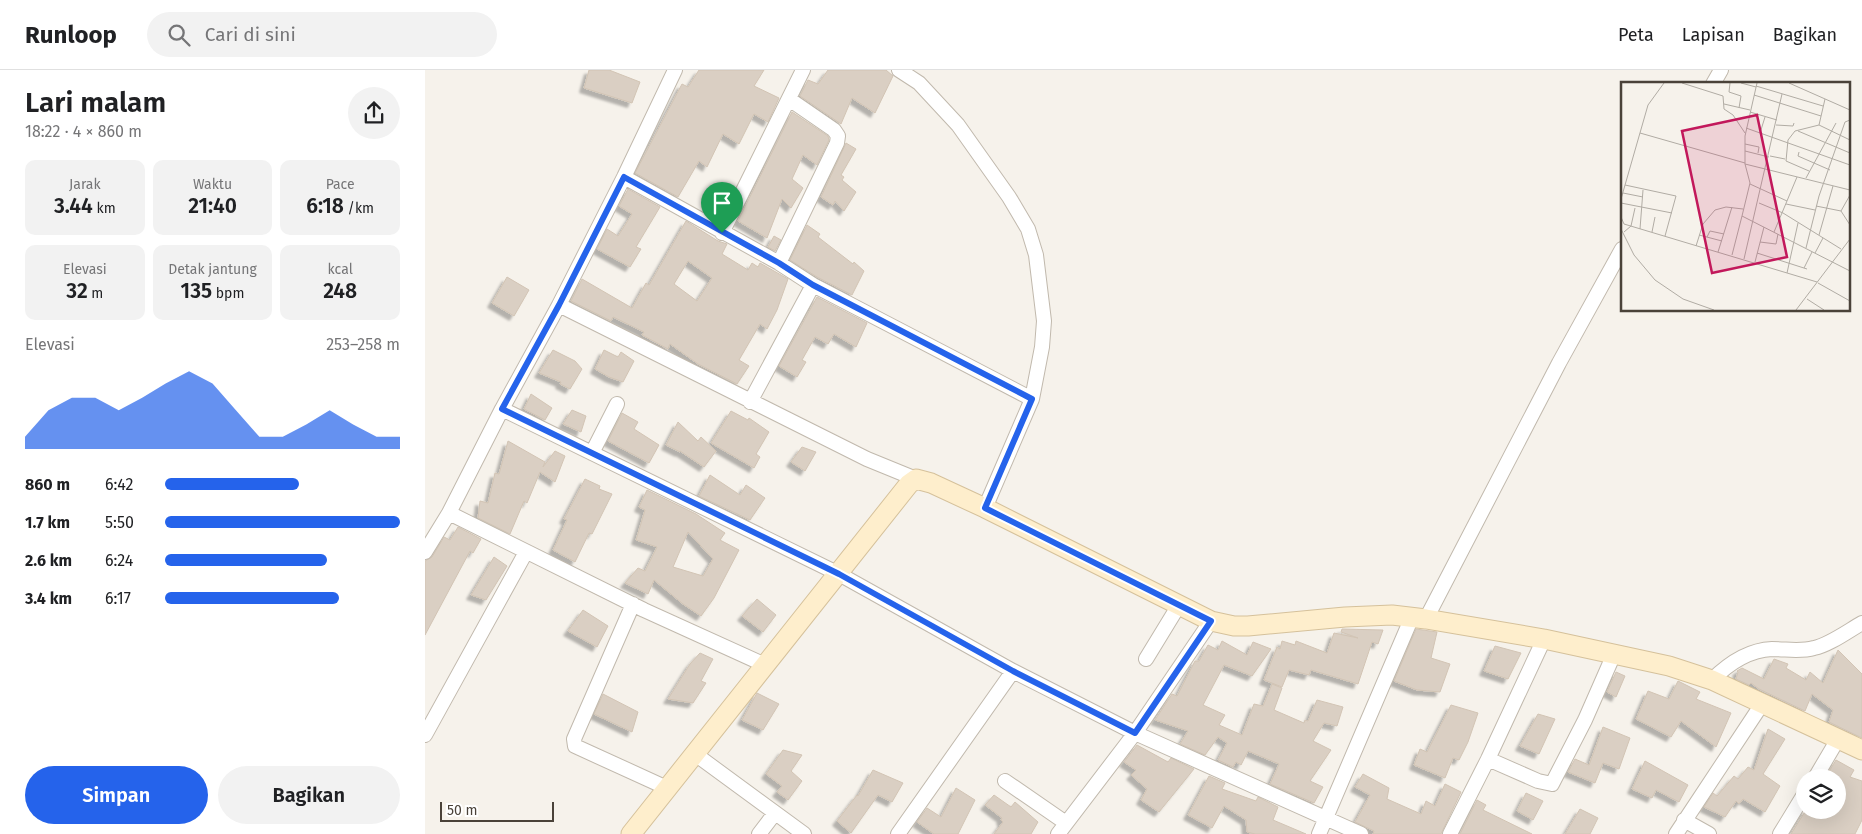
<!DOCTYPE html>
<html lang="id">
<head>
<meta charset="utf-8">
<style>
  body { margin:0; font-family:"Fira Sans",sans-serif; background:#f2f2f2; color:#202124; height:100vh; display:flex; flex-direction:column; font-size:19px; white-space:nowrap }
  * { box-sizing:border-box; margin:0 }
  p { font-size:16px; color:#757577 }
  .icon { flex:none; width:28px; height:28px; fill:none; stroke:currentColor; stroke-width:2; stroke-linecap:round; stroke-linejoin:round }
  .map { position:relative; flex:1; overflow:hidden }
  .details { display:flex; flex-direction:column; background:#fff; width:425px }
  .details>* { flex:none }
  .fabs { position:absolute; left:1371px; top:699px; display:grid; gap:10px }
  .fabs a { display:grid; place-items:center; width:50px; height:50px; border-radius:50%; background:#fff; box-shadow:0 5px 20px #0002; font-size:25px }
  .scale { position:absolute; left:15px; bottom:12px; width:114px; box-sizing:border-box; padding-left:5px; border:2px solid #4a4239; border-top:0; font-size:14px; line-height:18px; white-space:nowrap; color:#4a4239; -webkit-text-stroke:4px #fff; paint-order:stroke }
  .pin { position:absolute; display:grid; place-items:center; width:42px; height:42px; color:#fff; margin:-51px -21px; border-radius:50% 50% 50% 0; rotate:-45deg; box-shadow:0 0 5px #0007 }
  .pin .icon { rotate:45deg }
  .round { display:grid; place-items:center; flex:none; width:52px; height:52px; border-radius:26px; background:#f2f2f2 }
  .summary { display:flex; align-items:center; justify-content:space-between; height:85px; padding:0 25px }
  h1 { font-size:28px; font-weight:600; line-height:38px }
  .figures { display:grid; grid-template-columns:repeat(3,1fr); gap:8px; height:85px; padding:5px 25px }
  .figures div { display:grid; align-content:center; border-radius:10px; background:#f2f2f2; text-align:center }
  .figures b { font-size:21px; font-weight:600 }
  .figures small { font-size:14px; font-weight:400 }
  .figures p { font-size:14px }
  .chart { height:140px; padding:10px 25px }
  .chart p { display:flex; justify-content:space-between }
  .chart svg { width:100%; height:90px; margin-top:5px; fill:#2563eb; opacity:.7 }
  .cta { display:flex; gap:10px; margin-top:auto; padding:10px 25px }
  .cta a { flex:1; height:58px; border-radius:30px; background:#2563eb; color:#fff; font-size:20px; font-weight:600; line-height:58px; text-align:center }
  .cta a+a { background:#f2f2f2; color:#202124 }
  ul { padding:0 25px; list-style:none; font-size:16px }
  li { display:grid; grid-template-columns:80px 60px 1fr; align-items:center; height:38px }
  li i { height:12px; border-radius:6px; background:#2563eb }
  header { display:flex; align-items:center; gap:30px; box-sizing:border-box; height:70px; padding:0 25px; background:#fff; border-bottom:1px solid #e0e0e0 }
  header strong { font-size:24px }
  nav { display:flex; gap:28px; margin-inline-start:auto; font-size:18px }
  .search { width:350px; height:45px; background:#f2f2f2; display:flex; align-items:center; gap:12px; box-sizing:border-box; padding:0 18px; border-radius:28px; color:#757577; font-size:19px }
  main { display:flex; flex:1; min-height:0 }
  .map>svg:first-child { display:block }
  .building { fill:#dacfc3; stroke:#d2c4b4; fill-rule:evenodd; filter:url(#shadow) }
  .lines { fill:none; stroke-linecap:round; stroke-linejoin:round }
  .street-casing { stroke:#c1b9ad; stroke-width:16 }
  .secondary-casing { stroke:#d5c19b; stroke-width:21 }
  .street { stroke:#fff; stroke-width:14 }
  .secondary { stroke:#feeecc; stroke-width:19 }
  .route-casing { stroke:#fff; stroke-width:10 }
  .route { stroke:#2563eb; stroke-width:6 }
  .inset-road { fill:none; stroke:#b1aca4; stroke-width:1 }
  .view { fill:#c2185b; fill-opacity:0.15; stroke:#c2185b; stroke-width:2.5 }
  .inset-edge { fill:none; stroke:#4a4239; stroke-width:2.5 }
</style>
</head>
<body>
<header>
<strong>Runloop</strong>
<div class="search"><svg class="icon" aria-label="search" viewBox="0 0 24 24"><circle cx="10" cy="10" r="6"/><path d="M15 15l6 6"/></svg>Cari di sini</div>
<nav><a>Peta</a><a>Lapisan</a><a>Bagikan</a></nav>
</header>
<main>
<section class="details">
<div class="summary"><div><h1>Lari malam</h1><p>18:22 · 4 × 860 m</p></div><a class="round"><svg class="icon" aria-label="share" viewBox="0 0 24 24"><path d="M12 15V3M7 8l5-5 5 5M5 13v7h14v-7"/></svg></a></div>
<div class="figures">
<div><p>Jarak</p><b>3.44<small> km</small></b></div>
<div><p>Waktu</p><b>21:40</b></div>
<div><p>Pace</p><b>6:18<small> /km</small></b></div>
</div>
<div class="figures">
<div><p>Elevasi</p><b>32<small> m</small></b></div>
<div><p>Detak jantung</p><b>135<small> bpm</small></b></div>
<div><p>kcal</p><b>248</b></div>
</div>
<div class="chart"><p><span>Elevasi</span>253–258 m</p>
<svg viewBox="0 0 160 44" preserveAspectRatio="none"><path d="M0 44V38L10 25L20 19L30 19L40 25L50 19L60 12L70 6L80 12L90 25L100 38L110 38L120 32L130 25L140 32L150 38L160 38V44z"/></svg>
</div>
<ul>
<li><b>860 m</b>6:42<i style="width:57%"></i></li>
<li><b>1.7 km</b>5:50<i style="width:100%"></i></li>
<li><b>2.6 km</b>6:24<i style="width:69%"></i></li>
<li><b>3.4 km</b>6:17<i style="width:74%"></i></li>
</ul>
<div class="cta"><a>Simpan</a><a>Bagikan</a></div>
</section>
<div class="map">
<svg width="1437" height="764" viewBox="0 0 1437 764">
  <defs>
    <filter id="shadow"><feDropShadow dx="-4.5" dy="4.5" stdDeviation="1" flood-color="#0004"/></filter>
  </defs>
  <rect width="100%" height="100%" fill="#f6f2eb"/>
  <path class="building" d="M164,0h20l31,12 -8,21 -48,-15z
    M274,0h65l-10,16 25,12 -11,24 -14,-8 -15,30 -16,-10 -16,33 -8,-6 -21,36 -43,-24 47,-89 6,3z
    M403,0h58l7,6 -18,37 -23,-15 -11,26 -41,-28 8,-16 10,4z
    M367,42l36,24 1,4 -12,25 -14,-10 -11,24 11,9 -12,20 -9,-9 -15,39 -29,-17z
    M421,73l10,6 -15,26 3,2 -2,3 14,12 -12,19 -9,-10 -2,4 -12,-8z
    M203,119l32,18 -24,40 5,2 -11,18 -33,-18 10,-20 11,7 14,-22 -13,-8z
    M261,151l32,20 9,3 -5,10 26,16 4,-7 6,4 2,-4 28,16 -11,31 -10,19 -7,-5 -21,36 10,6 -12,18 -39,-20 -28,-20 -2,5 -26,-14 2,-3 -31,-15 -2,4 -40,-20 11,-22 50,29 14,-25 3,2zM263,191l24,17 -15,23 -23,-17z
    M382,155l13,9 -2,3 35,27 1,-2 10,9 -12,24 -35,-18 -27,-17z
    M349,166l7,4 -6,11 -7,-4z
    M82,207l22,13 -15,26 -22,-13z
    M392,227l50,26 -11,24 -22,-13 -6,10 -13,-7 -13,23 4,2 -9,15 -18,-11z
    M128,280l22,11 7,8 -12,20 -10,-5 1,-2 -22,-9z
    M179,280l14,7 3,-5 13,9 -11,21 -14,-5 -14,-8z
    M106,324l21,14 -7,12 -21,-11z
    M147,340l14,6 -5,16 -18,-8z
    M306,341l17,9 1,-2 20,14 -13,22 4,3 -6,11 -43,-25z
    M197,343l16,9 -4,7 25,16 -10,18 -41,-22z
    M253,352l20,19 3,-4 15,14 -12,16 -24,-16v1l-14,-7z
    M83,371l37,21 -2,5 12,-16 10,5 -10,26 -15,-10 -13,31 -3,-2 -14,33 -32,-16 2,-17 8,2 7,-30 4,1z
    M377,377l14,5 -11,19 -14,-9z
    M285,405l30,20 6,-10 19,13 -15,22 -51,-24z
    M160,409l15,7 -1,3 13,5 -20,40 -3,-1 -14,29 -22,-12 14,-30 -3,-1z
    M222,420l49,24 29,19 -5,7 19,10 -25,48 -13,18 -18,-12 -29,-24 -6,14 -23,-11 13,-15 7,3 12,-24 -21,-7 9,-30 -6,-3zM263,462l25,27 -10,17 -30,-9z
    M33,457l23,12 -8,14 -3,-2 -45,84v-74l7,-4 12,-20 6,3z
    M69,487l13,9 -21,34 -15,-5z
    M332,529l19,16 -13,17 -21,-16z
    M158,540l25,16 -11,21 -29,-16z
    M917,559l41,1 -5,14 -6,-2 -14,42 -47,-14 -2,5 -20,-5 -7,17 -18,-7 13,-33 3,2 2,-8 13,4 1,-4 31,12 7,-20 24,5 -17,-6z
    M991,559l21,3 -6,26 19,6 -10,28 -23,-2 -23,-9z
    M797,571l25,14 6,-13 18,7 -19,27 -28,-11 -21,40 22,10 -6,10 23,10 12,-31 9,2 9,-22 10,4 -8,22 30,13 1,-3 3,1 9,-21 26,7 -6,19 -13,-3 -11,18 18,9 -21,31 13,6 -9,16 -44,-19 9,-20 -31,-13 -7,14 -5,-3 -3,5 -15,-7 9,-17 -9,-6 -13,18 -25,-11 8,-13 -33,-11 17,-26 5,2 18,-35h4l9,-16 10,5z
    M1070,576l26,7 -13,26 -24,-8z
    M1413,580l24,24v64l-33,-16 4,-12 -21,-16 -7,17 -46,-22 -8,-6 -2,2 -13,-6 2,-7 -1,-1 5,-3 22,11 10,-20 14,5 -2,4 20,12 4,-8 13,11z
    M275,583l13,6 -12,22 5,2 -13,20 -25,-4 22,-35z
    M1191,602l9,4 -9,21 -9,-5z
    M1253,611l22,11 -4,7 35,14 -15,34 -35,-26 -10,16 -35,-18 12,-28 21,8z
    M332,623l22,11 -16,26 -21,-10z
    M178,624l35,18 -6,20 -38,-18z
    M1026,635l27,8 -10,29 -9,18 -6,-2 -8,20 -31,-13 6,-16 7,3z
    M1113,644l17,5 -16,35 -19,-8z
    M1178,657l27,11 -11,31 -16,-6 -8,20 -27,-11 7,-13 14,6z
    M1343,659l17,10 -22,35 17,12 -15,26 -22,-13 -4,5 -3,-3 -11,16 -21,-10 9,-14 4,3 17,-20 4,3 10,-12 6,3z
    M712,675l31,17 3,-4 23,11 -35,43 -18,-12 6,-11 -16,-14 5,-5 -12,-8z
    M358,680l19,5 -11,16 11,10 -14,19 -11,-8 5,-6 -16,-12z
    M1411,690l18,10 -4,7 12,4v39l-7,14h-64l15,-24h31v-32h-12z
    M1220,691l43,24 -9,17 -23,-12 -4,8 -20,-9z
    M448,700l30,13 -11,19 -14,-7 -27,38 -14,-12 20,-26 1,1z
    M938,704l26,14 -2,11 34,15 5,-13 9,5 10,-22 16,8 -20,42h-68l1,-3 -19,-9 15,-27 -15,-8z
    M784,706l16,7 -3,6 34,12 2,-4 20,10 -5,13 33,14h-51l-8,-2 -1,-12 -22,-14 -12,22 -24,-13z
    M531,718l19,12 -17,34h-24l-17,-12 10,-14 14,9z
    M1101,723l17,8 -10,19 -16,-9z
    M569,725l17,12 4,-5 23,20 -7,12h-37l9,-12 -2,-2 1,-2 -17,-13z
    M1052,730l9,5 -3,5 49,24h-72z
    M1155,739l18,9 -8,16h-25z"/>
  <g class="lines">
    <defs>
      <path id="street" d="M474,0l20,13 39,42 51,72 19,32 8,26 8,66 -2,26 -10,52 -47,109
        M1288,14l8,-14
        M199,107l155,86 34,22 219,114
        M297,163l81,-163
        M354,193l58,-120 1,-7 -4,-6 -45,-31
        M134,235l308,154 49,20
        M325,332l63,-117
        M77,339l337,165 174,97 122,62 226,101
        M167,383l25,-49
        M24,443l195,97 121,55
        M0,482l24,-39 53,-104 57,-104 65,-128 51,-107
        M208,534l-59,135 1,7 92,42
        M1001,549l133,-256 63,-114
        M721,589l33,-54
        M1287,610c16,-16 37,-30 60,-31 15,0 28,3 42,-1 15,-3 34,-17 48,-25
        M0,665l101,-183
        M270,684l109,80
        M1063,689l50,22 14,3 33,-64 29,-66
        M1390,708l23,-39
        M580,711l61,42
        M1259,750l25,14
        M334,764l16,-21
        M473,764l115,-163
        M633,764l77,-101 76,-112
        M894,764l93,-217
        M1025,764l38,-75 56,-120
        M1251,764l86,-130
        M1355,764l25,-41"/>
      <path id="secondary" d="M206,764l278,-350 7,-5 15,4 54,25 226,113 23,5h14l97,-9 47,-2 34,4 118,20 125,27 43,14 150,70"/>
    </defs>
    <use href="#street" class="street-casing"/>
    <use href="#secondary" class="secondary-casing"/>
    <use href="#street" class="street"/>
    <use href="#secondary" class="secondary"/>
  </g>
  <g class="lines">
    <defs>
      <path id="route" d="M199,107l155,86 34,22 219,114 -47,109 226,113 -76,112 -122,-62 -174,-97 -337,-165 57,-104z"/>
    </defs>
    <use href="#route" class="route-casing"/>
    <use href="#route" class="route"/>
  </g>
  <g transform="translate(1196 12)">
    <rect width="229" height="229" fill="#f6f2eb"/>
    <path class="inset-road" d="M61,1l41,13 1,13 9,6 12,18M109,1l-1,9 12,4 -2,12M120,1l15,4M136,1l-12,53v28l5,19 -8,33 108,55M168,1l61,27M135,4l67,20M133,13l67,21M103,22l26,6M129,30l27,8M155,43l17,1 1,-3M198,43l6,-26M125,46l104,37M177,49l52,22M19,51l105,30M139,51l5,-16M124,62l14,3 -1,6M124,69l24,6M178,70l-1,4 32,14M149,74l15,3M124,82l105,26M188,89l-23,-10 2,-21 7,-9 24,-6 31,15M185,96l30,-55M129,102l37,17M4,103l51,11 -11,40M2,111l20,4M0,117l27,-94 16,-22M0,121l51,10M138,121l24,10 58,36M165,122l29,6M195,124l25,5 9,-16M220,129l9,14M0,135l3,7 193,58M0,147l13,26 21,25 28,19 31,11M19,147l3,-39M3,150l7,-6 4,-18M31,150l3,-15M153,150l23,-55M78,153l23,6M198,153l14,-49M86,155l3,-6 14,3M139,160l16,2 2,-10M75,164l7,-22 12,-14 11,-3 17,2M185,166l13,-52 26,-74 5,-2M97,170l14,-45M136,171l50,16M194,171l8,-15M111,173l10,-39M123,177l38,-165M134,180l9,-35M183,186l8,-16M166,191l11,-50M197,201l32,18M186,217l17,11M175,228l54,-71"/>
    <path class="view" d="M136,33l30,142 -75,16 -30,-142z"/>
    <rect width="229" height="229" class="inset-edge"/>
  </g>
</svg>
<div class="fabs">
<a><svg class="icon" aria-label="layers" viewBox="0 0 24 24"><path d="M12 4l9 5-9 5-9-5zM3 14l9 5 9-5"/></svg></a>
</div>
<div class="scale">50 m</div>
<div class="pin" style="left:297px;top:163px;background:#1e9e55"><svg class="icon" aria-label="arrive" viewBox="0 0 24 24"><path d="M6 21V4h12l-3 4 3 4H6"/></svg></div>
</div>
</main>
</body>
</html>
